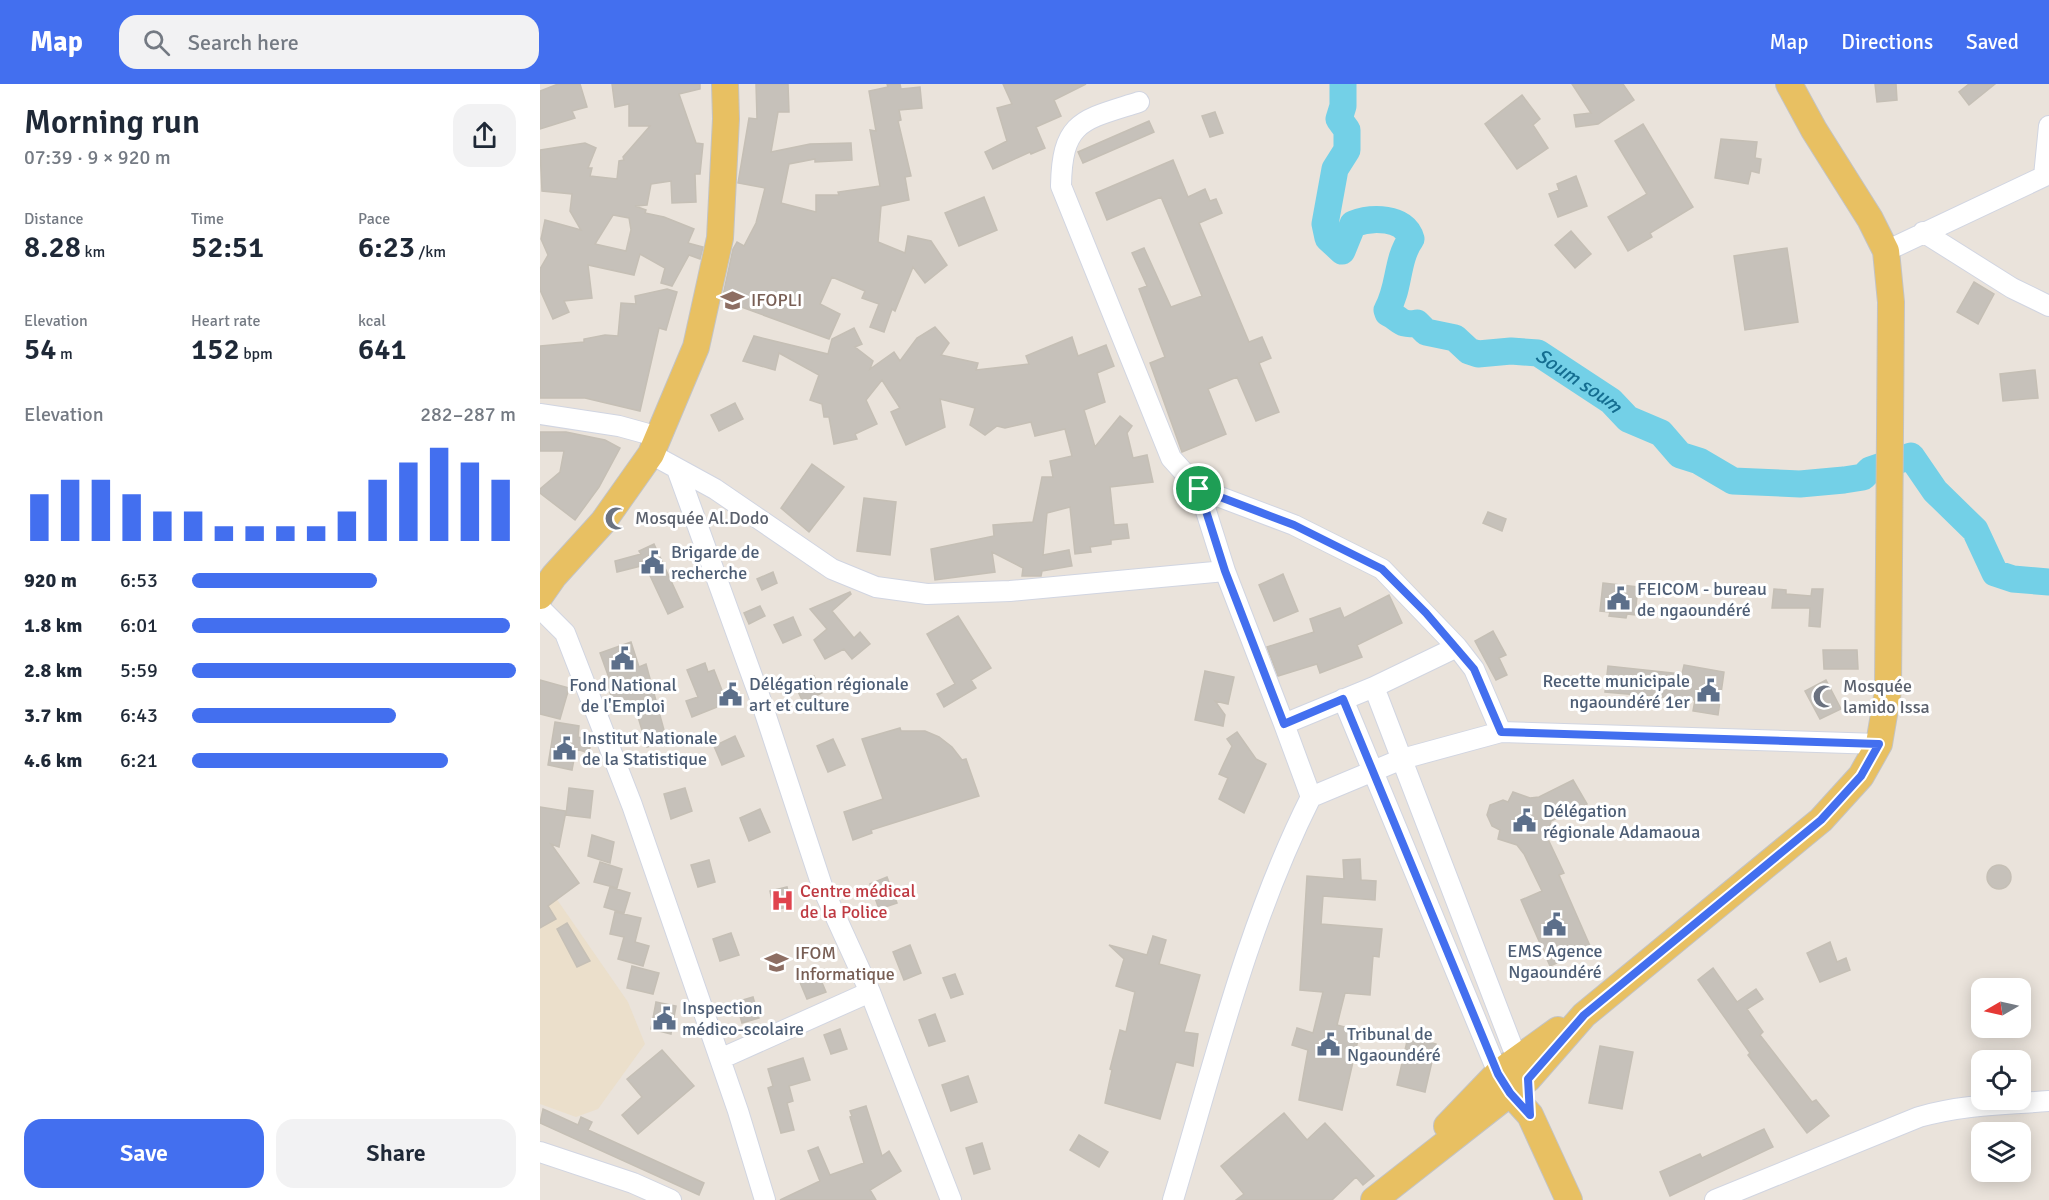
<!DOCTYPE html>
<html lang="en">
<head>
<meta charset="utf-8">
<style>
  body { margin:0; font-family:Signika,sans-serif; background:#f2f2f3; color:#1f2937; height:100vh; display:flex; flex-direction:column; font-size:22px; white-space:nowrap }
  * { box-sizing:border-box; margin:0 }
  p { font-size:20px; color:#747a83 }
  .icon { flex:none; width:33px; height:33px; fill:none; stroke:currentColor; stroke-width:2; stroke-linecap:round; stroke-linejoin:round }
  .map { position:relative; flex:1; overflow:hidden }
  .drawer { display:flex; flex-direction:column; background:#fff; width:540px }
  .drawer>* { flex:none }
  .needle { width:39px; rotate:261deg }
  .fabs { position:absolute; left:1431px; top:894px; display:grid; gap:12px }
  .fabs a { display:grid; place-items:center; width:60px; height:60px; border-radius:12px; background:#fff; box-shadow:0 3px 15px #0003; font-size:30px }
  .pin { position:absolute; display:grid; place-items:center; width:51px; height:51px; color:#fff; margin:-26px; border:3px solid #fff; border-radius:50%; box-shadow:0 2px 6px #0007 }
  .round { display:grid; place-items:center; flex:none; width:63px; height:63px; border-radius:18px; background:#f2f2f3 }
  .head { display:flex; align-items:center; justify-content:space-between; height:102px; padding:0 24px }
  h1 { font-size:33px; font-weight:600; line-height:45px }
  .stats { display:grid; grid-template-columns:repeat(3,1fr); gap:9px; height:102px; padding:6px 24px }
  .stats div { display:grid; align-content:center }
  .stats b { font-size:30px; font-weight:600 }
  .stats small { font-size:16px; font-weight:400 }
  .stats p { font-size:16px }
  .chart { height:168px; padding:12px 24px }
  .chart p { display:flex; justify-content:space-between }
  .chart svg { width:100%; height:108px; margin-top:6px; stroke:#436fef; stroke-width:6 }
  .action { display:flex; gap:12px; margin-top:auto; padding:12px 24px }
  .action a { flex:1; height:69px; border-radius:18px; background:#436fef; color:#fff; font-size:24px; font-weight:600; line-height:69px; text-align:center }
  .action a+a { background:#f2f2f3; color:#1f2937 }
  ul { padding:0 24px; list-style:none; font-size:20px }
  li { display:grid; grid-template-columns:96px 72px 1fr; align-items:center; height:45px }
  li i { height:15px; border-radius:8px; background:#436fef }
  header { display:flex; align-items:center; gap:36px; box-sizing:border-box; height:84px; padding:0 30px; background:#436fef; color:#fff }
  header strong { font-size:28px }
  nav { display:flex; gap:33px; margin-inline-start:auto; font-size:21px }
  .search { width:420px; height:54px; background:#f2f2f3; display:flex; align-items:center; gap:15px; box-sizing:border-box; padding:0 21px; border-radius:18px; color:#747a83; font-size:22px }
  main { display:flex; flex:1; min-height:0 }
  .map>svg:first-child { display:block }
  .education { fill:#ebdfcb }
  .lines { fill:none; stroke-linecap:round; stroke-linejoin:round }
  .river { stroke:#73d0e7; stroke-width:27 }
  .building { fill:#c6c1ba; stroke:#c5bfb5; stroke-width:1.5; fill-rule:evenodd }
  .minor-casing { stroke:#d1d5e1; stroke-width:22 }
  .major-casing { stroke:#c3c3c3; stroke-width:28 }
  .minor { stroke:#fff; stroke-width:20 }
  .major { stroke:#e8c062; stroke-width:26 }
  .route-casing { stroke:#fff; stroke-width:12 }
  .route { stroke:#436fef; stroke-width:8 }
  .labels { text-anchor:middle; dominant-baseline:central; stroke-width:6; stroke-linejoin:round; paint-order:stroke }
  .education-label { font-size:18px; fill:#785e54; stroke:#fff; text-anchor:start }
  .worship-label { font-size:18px; fill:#5b616d; stroke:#fff; text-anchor:start }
  .service-label { font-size:18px; fill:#4e5e75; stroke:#fff; text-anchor:start }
  .health-label { font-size:18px; fill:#be3a42; stroke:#fff; text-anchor:start }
  .water-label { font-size:20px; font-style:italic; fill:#146e91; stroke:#fff }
</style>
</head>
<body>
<header>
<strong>Map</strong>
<div class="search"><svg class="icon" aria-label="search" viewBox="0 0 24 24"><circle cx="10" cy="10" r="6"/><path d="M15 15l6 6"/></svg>Search here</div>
<nav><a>Map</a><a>Directions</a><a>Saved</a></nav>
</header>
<main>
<section class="drawer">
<div class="head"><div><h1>Morning run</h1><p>07:39 · 9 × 920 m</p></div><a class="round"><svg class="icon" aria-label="share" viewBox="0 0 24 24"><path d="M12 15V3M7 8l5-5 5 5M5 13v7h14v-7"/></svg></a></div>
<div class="stats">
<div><p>Distance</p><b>8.28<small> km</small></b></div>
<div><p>Time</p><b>52:51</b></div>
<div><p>Pace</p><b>6:23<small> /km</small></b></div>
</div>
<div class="stats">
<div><p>Elevation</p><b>54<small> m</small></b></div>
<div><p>Heart rate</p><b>152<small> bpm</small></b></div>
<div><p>kcal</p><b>641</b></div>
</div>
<div class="chart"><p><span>Elevation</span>282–287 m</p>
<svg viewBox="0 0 160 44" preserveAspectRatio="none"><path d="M5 44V25M15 44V19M25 44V19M35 44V25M45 44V32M55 44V32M65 44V38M75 44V38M85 44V38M95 44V38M105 44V32M115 44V19M125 44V12M135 44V6M145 44V12M155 44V19"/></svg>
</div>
<ul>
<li><b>920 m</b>6:53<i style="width:57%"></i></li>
<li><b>1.8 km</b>6:01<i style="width:98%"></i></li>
<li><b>2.8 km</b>5:59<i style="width:100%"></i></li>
<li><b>3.7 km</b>6:43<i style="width:63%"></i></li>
<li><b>4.6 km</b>6:21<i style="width:79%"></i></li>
</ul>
<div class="action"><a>Save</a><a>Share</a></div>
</section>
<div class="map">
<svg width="1509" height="1116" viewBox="0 0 1509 1116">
  <rect width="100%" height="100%" fill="#eae3db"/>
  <path class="education" d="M0,791l88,127 17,42 -47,65 -22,8 -36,-13z"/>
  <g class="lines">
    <path class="river" id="s1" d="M803,0v22l-4,13 8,11v20l-12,19 -10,55 3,14 14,13 11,-27c18,-7 52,-8 58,15 -15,21 -11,49 -24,71l1,3c13,6 12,13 29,10l9,9 29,6 14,13 9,3 33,-3 27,2 73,48 17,18 33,14 19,22 19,6 34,20 67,3 44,-4 19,-3 7,-7 41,-14 24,35 40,39 20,43 18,6 36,3"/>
  </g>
  <path class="building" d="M18,0h22l7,23 -15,4 3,7 -35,11v-38z
    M72,0h88v5l-21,5 17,49 7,1 -3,30h-5l1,28 -24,1 -1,-22 -20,3 -4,21 -12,1 11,4 -1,3 19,4 30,12 -6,14 15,4 -3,12 -11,-4 -17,31 -11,-3 4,-15 -25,-14 -6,21 -46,-10 4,33 -28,3 5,11 -16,7 -13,-29v-21l8,-14 -7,-16 4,-19 36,10 -11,-19 2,-17 -30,-3 -2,-41 45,-7 11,5 -8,20h4l-2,8 27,3 2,-18 5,-1 -1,-3 27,-31h-21v-22l-14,3zM73,131l16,3 2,12 -5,21 -31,-7z
    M216,0h32l1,28h-11l-7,40 39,-8 41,-1 1,17 -37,2v-3l-26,5 -8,39 35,9v-17h23l-1,-3 42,-6 -10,-56 6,1 -7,-40 19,-4 -1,-3h13l1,5 19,-2 2,21 -23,2 2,10 -3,1 13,55 -6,1 4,23 -28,6 -3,36 27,11 3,-17 23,5 16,24 -22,18 -12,-16 -18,44 -3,-2 -8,23 -14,-5 9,-23 -17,-6 3,-7 -33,-14 -12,27 20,10 -11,25 -107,-39 11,-51 4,-7 7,4 12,-23 9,-35 -27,-5 11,-65 8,1z
    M463,0h83l-32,16 7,16 -25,11 9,21 -14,6 -1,-2 -37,17 -8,-17 22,-11 -10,-33 15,-4z
    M1032,0h51l11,16 -36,24 -22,3 -2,-12 17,-2z
    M1335,0h21l1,16 -20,2z
    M1429,0h26l-26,21 -10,-13z
    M982,11l18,24 -7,6 15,23 -31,21 -32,-45z
    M675,28l8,21 -13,4 -8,-21z
    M609,37l5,11 -71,31 -5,-11z
    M1103,40l50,83 -43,26 2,4 -24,14 -20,-34 39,-23 -32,-53z
    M1181,55l36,3 -2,16 6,1 -2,14 -8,-2 -3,13 -33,-6z
    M633,76l15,37 17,-8 5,12 6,-2 6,14 -23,10 50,119 13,-5 9,21 -12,5 20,49 -23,9 -19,-44 -29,12 18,45 -44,18 -32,-89 15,-6 -26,-68 8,-3 -15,-33 12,-5 27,59 31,-11 -41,-99 -54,23 -11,-27z
    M1036,92l11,30 -29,11 -9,-23 10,-4 -2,-6z
    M444,113l13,33 -38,16 -14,-33z
    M1031,147l20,23 -16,14 -20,-23z
    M1247,164l11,74 -53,8 -11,-74z
    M1434,198l20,12 -16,30 -21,-12z
    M127,205l10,3 -11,38 -7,-2 -19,83 -55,-13h-45v-52l44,-4v-3l21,-4 13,1 3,-33 15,1 -1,-8z
    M395,243l14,16 -8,12 37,8 -2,7 53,-6 -3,-8 46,-19 6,19 28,-11 8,21 -17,7 8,29 -21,8 11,37 25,-31 12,10 -5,7 6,25 14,-3 6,27 -43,5 4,38 13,-1 2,14 -18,2v4l-21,3 1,5 -16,2 -5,-47 -23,6 -4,42 26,-5 3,16 -30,5 -1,5h-19l1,-8 -31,-16 3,20 -60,8 -4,-31 63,-13 -1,-11 40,-3 9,-45h11l-3,-16 22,-5 -7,-27 -30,7 -4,-14 -26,6 -8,-2 -12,9 -15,-10 5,-17 -35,-9 5,28 -39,18 -15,-33 9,-4 -18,-28 -16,20 11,24 -22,10 2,5 -23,5 -5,-27h-5l-2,-13 -12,-4 9,-25 -40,-22 -4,17 -32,-9 11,-25 74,18 4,-15 22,-11 8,16 -7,3 18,14 -3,8 24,-17 6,9 17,-23z
    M1495,286l3,28 -35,3 -3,-27z
    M195,319l8,16 -24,12 -8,-16z
    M0,348h26l39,8 15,8 -21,39 -24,33 -35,-27v-4l20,-17 4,-21h-24z
    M272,380l32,23 -35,45 -28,-24z
    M324,414l32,4 -6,53 -33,-4z
    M948,428l18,7 -4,12 -19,-8z
    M114,460l29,63 -15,7 -23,-49 -28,7 -2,-11 26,-7 -2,-3z
    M233,488l4,11 -15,7 -5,-11z
    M743,490l15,37 -24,10 -15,-36z
    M1063,499l35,4 -3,28 -8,-1 -1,4 -17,-2 1,-4 -10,-1z
    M1234,505l12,1v4l25,2 1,-7h11l-3,38 -11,-1 1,-18h-38z
    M310,508l1,2 -19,17 22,27 6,-6 10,12 -18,15 -8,-10 -19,10 -11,-19 13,-11 -17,-20z
    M849,511l13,28 -45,22 5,12 -42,16 -3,-9 -39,12 -11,-29 47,-15 -4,-13 30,-11 4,10z
    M220,522l5,10 -16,8 -5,-11z
    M418,532l33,52 -20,12 5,8 -32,19 -7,-13 18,-10 -28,-50z
    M253,533l8,18 -18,8 -9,-18z
    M953,547l13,24 -7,3 8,17 -11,5 -21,-39z
    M91,558l8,25 7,-3 21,77 -20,6 -14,-47 -18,6 -10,-27 4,-1 -9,-25z
    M1283,566h34l1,19h-34z
    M165,579l3,9 6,-2 13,33 -35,14 -6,-16 12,-4 -11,-27z
    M1144,581l40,7 -6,43 -25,-4 2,-11 -90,-8 3,-26 74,8z
    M665,587l29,6 -6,27 -13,-3 10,14 -2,11 -28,-6z
    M274,592l8,17 -19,9 -8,-17z
    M0,596l29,8 -9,31 -20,-5z
    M1286,596l15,29 -21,10 -15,-28z
    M15,638l24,4 -1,11 13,4 -2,12 -13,-4 -4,21 -24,-5z
    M360,644l1,3h24l14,6 13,10 10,13 4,-1 13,37 -108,34 1,3 -19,7 -9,-28 39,-13 -21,-60z
    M697,648l19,27 10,5 -22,49 -25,-14 9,-21 -9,-4 13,-28 -5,-7z
    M195,652l9,20 -22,9 -8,-19z
    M293,655l12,26 -17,7 -11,-26z
    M1033,696l14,24 -36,17 -4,16 17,36 -5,2 32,73 -41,18 -29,-66 21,-9 -18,-37 -7,-9 -19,-6 2,-9 -8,-4 -5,-11 3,-10 13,-5 5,2 5,-10 17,6 9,-1z
    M29,704l24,3 -3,27 -24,-3z
    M145,704l7,23 -21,8 -7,-25z
    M0,723l26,4 -7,36 -8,-3 28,39 -31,23 8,13 -16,9z
    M220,725l10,23 -21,9 -9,-23z
    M52,751l22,7 -4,21 -22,-7z
    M820,775l1,21 15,1 -1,19 -52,-4 -2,28 61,5 -3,28 -6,-1 -3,39 -25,-2 -8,32 23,6 -18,79 -43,-10 9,-50 -16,-5 5,-17 16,5 10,-41 -23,-2 7,-114 37,3 -1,-19z
    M169,776l6,22 -17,5 -7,-22z
    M60,778l22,7 -5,19 -23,-6z
    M1447 793a12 12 0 1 1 24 0a12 12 0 1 1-24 0Z
    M347,793l10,26 -18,6 -9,-25z
    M70,803l20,6 -6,20 -20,-6z
    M247,803l5,19 -18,4 -4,-19z
    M75,828l26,6 -6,24 14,4 -6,20 -25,-7 6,-22 -14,-3z
    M27,839l23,38 -13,6 -20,-38z
    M191,849l8,22 -19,6 -7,-22z
    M613,852l13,4 -7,24 41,11 -16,57 14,2 -5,32 -17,-4 -16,57 -55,-16 7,-33 -2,-1 10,-39 6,2 9,-40 -19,-6 8,-27 -15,-14 38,10z
    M1290,858l7,20 9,-4 4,12 -30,12 -13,-29z
    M370,861l11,28 -17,7 -11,-28z
    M92,882l27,7 -6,21 -26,-6z
    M1173,884l24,34 19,-13 7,10 -16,10 16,23 -3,3 52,67 4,-2 13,16 -22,17 -59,-78 2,-2 -52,-73z
    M278,889l8,19 -19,7 -8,-19z
    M415,890l8,20 -12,4 -8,-20z
    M213,913l6,21 -17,5 -6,-21z
    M116,918l20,4 -5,28 -20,-5z
    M395,930l10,27 -16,5 -10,-26z
    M300,945l7,20 -16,5 -7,-19z
    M868,953l28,7 -11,48 -28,-7z
    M1060,962l33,6 -11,57 -33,-6z
    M122,966l32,36 -56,48 -16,-19 20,-18 -15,-18z
    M263,974l7,22 -21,6 4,15 -6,2 7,27 -13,3 -13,-45 5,-2 -5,-17z
    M428,992l9,26 -26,9 -9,-26z
    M326,1022l16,50 7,-5 12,20 -31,19 6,10h-96l40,-19 -12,-30 10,-4 12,28 34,-12 -14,-46 2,-1 -2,-5z
    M3,1025l35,16 3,-8 11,5 -4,8 116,53 -5,12 -159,-72z
    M744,1029l23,27 18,-17 49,53 -11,9 -7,-8 -24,23h-96l8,-6 -23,-28z
    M1224,1045l9,18 -103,49 -10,-24 40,-18 2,4z
    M539,1051l29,17 -9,15 -29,-17z
    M442,1059l8,26 -16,5 -8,-26z"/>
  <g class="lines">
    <defs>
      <path id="minor" d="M599,18c-56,18 -77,18 -78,84l110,272 28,31 26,82
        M1504,92l5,-50
        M1383,148l89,56 37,18
        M1346,167l163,-77
        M0,330l79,12 40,11
        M111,370l64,35 117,80 44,18 51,7 83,-3 215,-20 59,153
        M137,385l83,229 63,191 47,103 81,208
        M659,405l95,36 88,44 75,78
        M0,524l25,25 67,172 106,306 27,89
        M834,603l143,372
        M803,615l155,374
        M771,713l-27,-73 90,-37 83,-40 17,22 27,63
        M180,975l150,-67
        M0,1068l93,31 38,17
        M633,1116c41,-136 74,-276 138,-403l91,-38 99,-27 378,12
        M1175,1116l204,-83c46,-13 83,-12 130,-16"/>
      <path id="major" d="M0,512l14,-20 49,-54 48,-68 45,-107 24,-109 6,-119 -1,-35
        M961,994l9,15 20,22 39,85
        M907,1042l51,-53 60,-43
        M834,1116l154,-121 56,-64 237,-195 40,-44 18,-32 9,-53 3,-389 -5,-51 -16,-32 -56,-89 -25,-46"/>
    </defs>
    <use href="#minor" class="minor-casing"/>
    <use href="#major" class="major-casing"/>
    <use href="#minor" class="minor"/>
    <use href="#major" class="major"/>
  </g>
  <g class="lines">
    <defs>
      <path id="route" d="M659,405l95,36 88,44 44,44 48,56 27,63 378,12 -18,32 -40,44 -237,195 -56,64 2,36 -20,-22 -12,-19 -155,-375 -59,25 -59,-153z"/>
    </defs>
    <use href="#route" class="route-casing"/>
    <use href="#route" class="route"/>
  </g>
  <defs>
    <symbol id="university-bare" viewBox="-9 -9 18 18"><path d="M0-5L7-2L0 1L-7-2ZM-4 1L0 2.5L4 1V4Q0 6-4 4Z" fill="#8d6e63" stroke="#fff" stroke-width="2.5" paint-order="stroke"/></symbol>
    <symbol id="mosque-bare" viewBox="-9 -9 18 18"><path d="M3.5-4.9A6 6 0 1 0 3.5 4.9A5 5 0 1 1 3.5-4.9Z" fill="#6b7280" stroke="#fff" stroke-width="2.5" paint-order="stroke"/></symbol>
    <symbol id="civic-bare" viewBox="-9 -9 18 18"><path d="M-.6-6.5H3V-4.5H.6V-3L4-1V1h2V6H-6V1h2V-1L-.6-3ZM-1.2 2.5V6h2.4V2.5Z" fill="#5c6f8a" stroke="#fff" stroke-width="2.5" paint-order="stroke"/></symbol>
    <symbol id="hospital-bare" viewBox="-9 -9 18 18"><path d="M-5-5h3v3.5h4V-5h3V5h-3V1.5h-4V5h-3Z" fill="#e0444e" stroke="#fff" stroke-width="2.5" paint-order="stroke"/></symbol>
  </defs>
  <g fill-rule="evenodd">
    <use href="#university-bare" x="176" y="200" width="33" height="33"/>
    <use href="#mosque-bare" x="60" y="418" width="33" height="33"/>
    <use href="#civic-bare" x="96" y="462" width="33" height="33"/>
    <use href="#civic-bare" x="1062" y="498" width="33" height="33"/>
    <use href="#civic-bare" x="66" y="558" width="33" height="33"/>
    <use href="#civic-bare" x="1152" y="590" width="33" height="33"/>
    <use href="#civic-bare" x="174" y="594" width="33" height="33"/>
    <use href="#mosque-bare" x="1268" y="596" width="33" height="33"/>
    <use href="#civic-bare" x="8" y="648" width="33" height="33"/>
    <use href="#civic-bare" x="968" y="720" width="33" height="33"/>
    <use href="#hospital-bare" x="226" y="800" width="33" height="33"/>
    <use href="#civic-bare" x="998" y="824" width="33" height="33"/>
    <use href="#university-bare" x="220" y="862" width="33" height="33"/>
    <use href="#civic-bare" x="108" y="918" width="33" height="33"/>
    <use href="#civic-bare" x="772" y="944" width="33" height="33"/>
  </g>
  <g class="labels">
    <g class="education-label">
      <text x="211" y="216">IFOPLI</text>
      <text x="255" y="869">IFOM<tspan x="255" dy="21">Informatique</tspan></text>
    </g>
    <g class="worship-label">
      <text x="95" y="434">Mosquée Al.Dodo</text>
      <text x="1303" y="602">Mosquée<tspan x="1303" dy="21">lamido Issa</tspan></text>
    </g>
    <g class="service-label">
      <text x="131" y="468">Brigarde de<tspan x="131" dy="21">recherche</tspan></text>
      <text x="1097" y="505">FEICOM - bureau<tspan x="1097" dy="21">de ngaoundéré</tspan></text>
      <text x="1150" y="597" text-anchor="end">Recette municipale<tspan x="1150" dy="21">ngaoundéré 1er</tspan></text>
      <text x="209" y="600">Délégation régionale<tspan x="209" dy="21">art et culture</tspan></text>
      <text x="83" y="601" text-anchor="middle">Fond National<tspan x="83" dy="21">de l'Emploi</tspan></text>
      <text x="42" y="654">Institut Nationale<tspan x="42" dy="21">de la Statistique</tspan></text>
      <text x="1003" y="727">Délégation<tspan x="1003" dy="21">régionale Adamaoua</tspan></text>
      <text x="1015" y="867" text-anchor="middle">EMS Agence<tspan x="1015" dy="21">Ngaoundéré</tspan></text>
      <text x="142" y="924">Inspection<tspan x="142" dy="21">médico-scolaire</tspan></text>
      <text x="807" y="950">Tribunal de<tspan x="807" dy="21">Ngaoundéré</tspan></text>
    </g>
    <g class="health-label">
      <text x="260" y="807">Centre médical<tspan x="260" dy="21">de la Police</tspan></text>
    </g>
    <g class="water-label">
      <text stroke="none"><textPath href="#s1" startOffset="568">Soum soum</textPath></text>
    </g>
  </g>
</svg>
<div class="fabs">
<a><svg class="needle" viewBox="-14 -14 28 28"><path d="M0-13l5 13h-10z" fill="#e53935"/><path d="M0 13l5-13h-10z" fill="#747a83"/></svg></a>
<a><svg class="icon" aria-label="locate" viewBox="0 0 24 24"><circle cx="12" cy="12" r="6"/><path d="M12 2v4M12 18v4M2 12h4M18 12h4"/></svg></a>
<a><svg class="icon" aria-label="layers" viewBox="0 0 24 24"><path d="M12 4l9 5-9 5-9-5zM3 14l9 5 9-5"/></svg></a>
</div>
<div class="pin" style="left:659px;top:405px;background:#1e9e55"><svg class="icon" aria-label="arrive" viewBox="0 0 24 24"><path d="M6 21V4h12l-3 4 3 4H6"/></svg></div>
</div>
</main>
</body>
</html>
